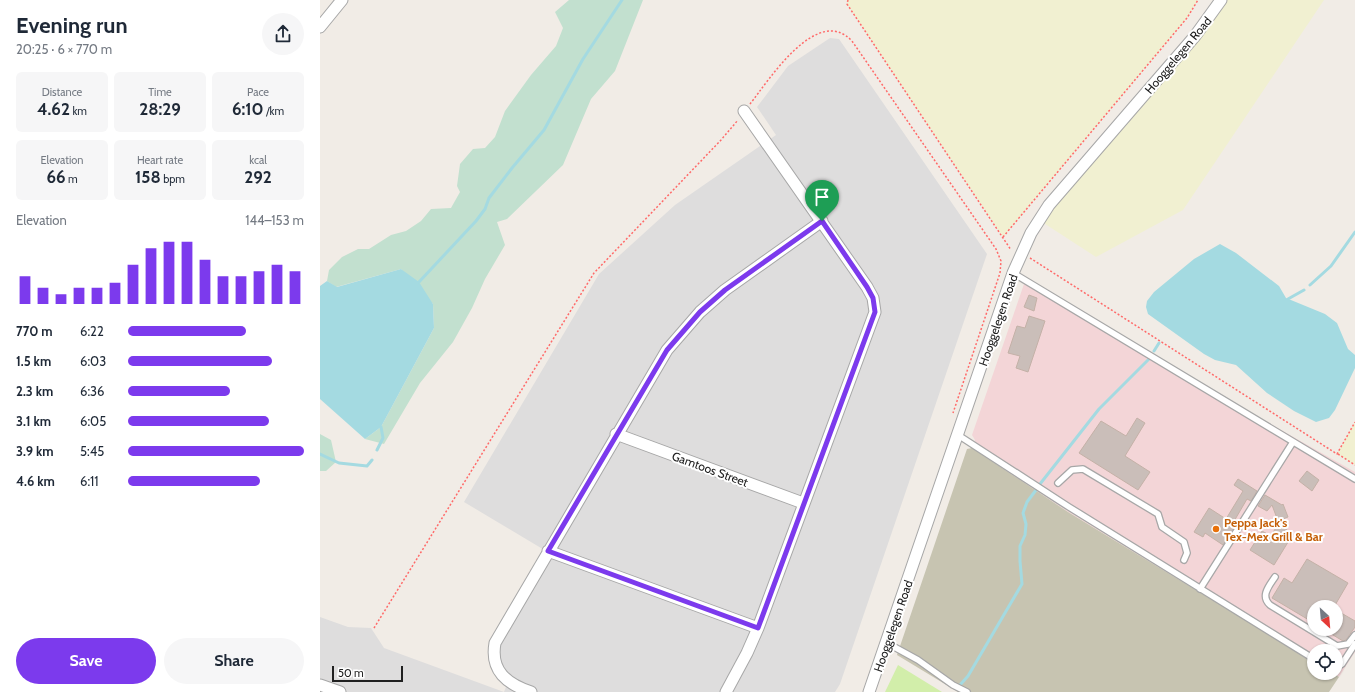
<!DOCTYPE html>
<html lang="en">
<head>
<meta charset="utf-8">
<style>
  body { margin:0; font-family:Cabin,sans-serif; background:#f6f6f7; color:#1f2937; height:100vh; display:flex; flex-direction:column; font-size:15px; white-space:nowrap }
  * { box-sizing:border-box; margin:0 }
  p { font-size:13px; color:#747a83 }
  .icon { flex:none; width:22px; height:22px; fill:none; stroke:currentColor; stroke-width:2; stroke-linecap:round; stroke-linejoin:round }
  .map { position:relative; flex:1; overflow:hidden }
  .panel { display:flex; flex-direction:column; background:#fff; width:320px }
  .panel>* { flex:none }
  .needle { width:26px; rotate:154deg }
  .controls { position:absolute; left:987px; top:600px; display:grid; gap:8px }
  .controls a { display:grid; place-items:center; width:36px; height:36px; border-radius:50%; background:#fff; box-shadow:0 1px 3px #0004; font-size:20px }
  .scale { position:absolute; left:12px; bottom:10px; width:71px; box-sizing:border-box; padding-left:4px; border:2px solid #202020; border-top:0; font-size:11px; line-height:14px; white-space:nowrap; color:#202020; -webkit-text-stroke:3px #fff; paint-order:stroke }
  .pin { position:absolute; display:grid; place-items:center; width:34px; height:34px; color:#fff; margin:-41px -17px; border-radius:50% 50% 50% 0; rotate:-45deg; box-shadow:0 0 4px #0007 }
  .pin .icon { rotate:45deg }
  .round { display:grid; place-items:center; flex:none; width:42px; height:42px; border-radius:21px; background:#f6f6f7 }
  .head { display:flex; align-items:center; justify-content:space-between; height:68px; padding:0 16px }
  h1 { font-size:22px; font-weight:700; line-height:30px }
  .stats { display:grid; grid-template-columns:repeat(3,1fr); gap:6px; height:68px; padding:4px 16px }
  .stats div { display:grid; align-content:center; border-radius:6px; background:#f6f6f7; text-align:center }
  .stats b { font-size:17px; font-weight:700 }
  .stats small { font-size:11px; font-weight:400 }
  .stats p { font-size:11px }
  .chart { height:112px; padding:8px 16px }
  .chart p { display:flex; justify-content:space-between }
  .chart svg { width:100%; height:72px; margin-top:4px; stroke:#7c3aed; stroke-width:6 }
  .primary-button { display:flex; gap:8px; margin-top:auto; padding:8px 16px }
  .primary-button a { flex:1; height:46px; border-radius:24px; background:#7c3aed; color:#fff; font-size:16px; font-weight:700; line-height:46px; text-align:center }
  .primary-button a+a { background:#f6f6f7; color:#1f2937 }
  ul { padding:0 16px; list-style:none; font-size:13px }
  li { display:grid; grid-template-columns:64px 48px 1fr; align-items:center; height:30px }
  li i { height:10px; border-radius:5px; background:#7c3aed }
  main { display:flex; flex:1; min-height:0 }
  .map>svg:first-child { display:block }
  .residential { fill:#dedddd }
  .commercial { fill:#f3d5d7; fill-rule:evenodd }
  .construction { fill:#c7c4b1 }
  .farmland { fill:#f1f0d1 }
  .grass { fill:#d2eeaa }
  .wetland { fill:#c2e0cf }
  .water { fill:#a4dae1 }
  .lines { fill:none; stroke-linecap:round; stroke-linejoin:round }
  .stream { stroke:#a4dae1; stroke-width:3 }
  .building { fill:#cabeb9; stroke:#c4b1a7 }
  .service-casing { stroke:#a7a7a7; stroke-width:8 }
  .minor-casing { stroke:#a7a7a7; stroke-width:13 }
  .path { stroke:#ff6a69; stroke-width:1.5; stroke-dasharray:2 2; stroke-linecap:butt }
  .service { stroke:#fff; stroke-width:5.5 }
  .minor { stroke:#fff; stroke-width:11 }
  .route-casing { stroke:#fff; stroke-width:8 }
  .route { stroke:#7c3aed; stroke-width:5 }
  .food-dot { fill:#e8710a; stroke:#fff; stroke-width:1.5 }
  .labels { text-anchor:middle; dominant-baseline:central; stroke-width:4; stroke-linejoin:round; paint-order:stroke }
  .street-label { font-size:12px; fill:#202020; stroke:#fff }
  .food-label { font-size:12px; font-weight:bold; fill:#c56008; stroke:#fff; text-anchor:start }
</style>
</head>
<body>
<main>
<section class="panel">
<div class="head"><div><h1>Evening run</h1><p>20:25 · 6 × 770 m</p></div><a class="round"><svg class="icon" aria-label="share" viewBox="0 0 24 24"><path d="M12 15V3M7 8l5-5 5 5M5 13v7h14v-7"/></svg></a></div>
<div class="stats">
<div><p>Distance</p><b>4.62<small> km</small></b></div>
<div><p>Time</p><b>28:29</b></div>
<div><p>Pace</p><b>6:10<small> /km</small></b></div>
</div>
<div class="stats">
<div><p>Elevation</p><b>66<small> m</small></b></div>
<div><p>Heart rate</p><b>158<small> bpm</small></b></div>
<div><p>kcal</p><b>292</b></div>
</div>
<div class="chart"><p><span>Elevation</span>144–153 m</p>
<svg viewBox="0 0 160 44" preserveAspectRatio="none"><path d="M5 44V27M15 44V34M25 44V38M35 44V34M45 44V34M55 44V31M65 44V20M75 44V10M85 44V6M95 44V6M105 44V17M115 44V27M125 44V27M135 44V24M145 44V20M155 44V24"/></svg>
</div>
<ul>
<li><b>770 m</b>6:22<i style="width:67%"></i></li>
<li><b>1.5 km</b>6:03<i style="width:82%"></i></li>
<li><b>2.3 km</b>6:36<i style="width:58%"></i></li>
<li><b>3.1 km</b>6:05<i style="width:80%"></i></li>
<li><b>3.9 km</b>5:45<i style="width:100%"></i></li>
<li><b>4.6 km</b>6:11<i style="width:75%"></i></li>
</ul>
<div class="primary-button"><a>Save</a><a>Share</a></div>
</section>
<div class="map">
<svg width="1035" height="692" viewBox="0 0 1035 692">
  <rect width="100%" height="100%" fill="#f1ece6"/>
  <path class="residential" d="M510,38l9,1 148,215 -147,430 -5,8h-515v-75l28,10 23,1 13,20 120,44 4,-10 -15,-29 53,-102 -82,-49 135,-228 76,-69 101,-70 -19,-28 31,-41z"/>
  <path class="commercial" d="M704,284l331,188v180l-16,25 -6,-4h3v-22h-22v11l-246,-150 -96,-64 3,-8 -3,-5zM994,607h22v22h-22z"/>
  <path class="construction" d="M652,448l96,64 246,150v11h19l6,4 -10,15h-371l-61,-37 70,-206z"/>
  <path class="farmland" d="M528,0h350l-11,18 -184,219 -156,-233z
    M901,0h103l-141,210 -87,47 -57,-37z
    M1035,422v43l-18,-11z"/>
  <path class="grass" d="M578,665l44,27h-57z"/>
  <path class="wetland" d="M249,0h74l-28,71 -24,28 -28,66 -56,54 -10,3 8,23 -20,34 -13,29 -19,34 -33,41 -36,61 -19,-5 16,-12 53,-99 -1,-24 -32,-35 -65,18 -9,-6 2,-11 13,-13 16,-8h11l22,-14 15,-4 15,-10 10,-12 20,-1 9,-16 -3,-6 3,-22 13,-15 12,-1 10,-11 10,-26 26,-36 25,-29 7,-18 -8,-16z
    M0,434l11,6 5,22 -10,9h-6z"/>
  <path class="water" d="M900,244l16,9 43,33 7,12 39,16 12,9 11,26 7,6v13l-20,42 -6,8 -13,4 -22,-11 -27,-18 -31,-28 -21,-5 -11,-6 -56,-40 -2,-7 1,-6 7,-9 40,-33z
    M81,269l18,13 14,22 1,24 -53,99 -16,12 -45,-40v-113l7,-5 10,6z"/>
  <g class="lines">
    <path class="stream" d="M99,282l57,-61 9,-12 4,-11 23,-30 32,-38 39,-71 39,-59
      M990,285l21,-19 24,-34
      M968,299l16,-9
      M834,351l5,-8
      M57,450l6,-12 -2,-11
      M0,454l19,9 28,3 5,-6
      M720,484l59,-75 50,-50
      M640,685l8,-9 54,-92 -2,-23v-15l5,-11 1,-11 -3,-11 4,-11 9,-12"/>
  </g>
  <path class="building" d="M709,295l8,3 -3,13 -10,-4z
    M709,316l16,5 -17,51 -12,-4 4,-12 -12,-3 9,-27 8,2z
    M817,418l8,5 -20,33 25,16 -12,18 -59,-37 22,-32 25,15z
    M987,471l12,9 -7,11 -13,-10z
    M918,479l19,12 -6,10 -4,-2 -14,24 3,1 -13,21 -18,-12 -2,4 -9,-5 15,-24 17,11 17,-28 -9,-6z
    M945,495l17,10 1,-1 5,13 -10,4 -6,-16 -5,6 -9,-5z
    M958,524l15,10 -19,31 -24,-15 12,-19 9,5z
    M987,559l41,24 -14,24h-20v16l-42,-25 12,-20 8,5z
    M1016,610l19,11v6l-9,13 -3,1 -20,-12h13z"/>
  <g class="lines">
    <defs>
      <path id="service" d="M693,273l342,206
        M638,435l111,72 245,152
        M738,483l14,-13 11,-1 75,45 4,13 22,15 3,11 -3,7
        M955,577c-6,9 -15,19 -5,28l67,41 11,-2 7,-9
        M880,589l93,-147
        M567,643l31,17 35,25 14,7
        M1016,668l6,-4 13,-20"/>
      <path id="minor" d="M0,27l22,-27
        M296,434l187,69
        M228,551l210,77
        M0,685l20,7
        M211,692c-24,-8 -41,-21 -36,-49l172,-293 33,-38 25,-22 97,-69
        M406,692l21,-39 11,-25 117,-316 -2,-14 -6,-11 -123,-176
        M549,692l144,-419 18,-40 18,-28 146,-169 26,-36"/>
    </defs>
    <use href="#service" class="service-casing"/>
    <use href="#minor" class="minor-casing"/>
    <path class="path" d="M528,0l-1,4 164,246
      M430,104c19,-24 67,-100 102,-63l144,208 5,12 -1,12 -47,140
      M683,237l184,-219 11,-18
      M710,258l307,196 18,-32
      M1018,454l17,11
      M54,628l220,-355 127,-133 17,-20"/>
    <use href="#service" class="service"/>
    <use href="#minor" class="minor"/>
  </g>
  <g class="lines">
    <defs>
      <path id="route" d="M502,221l45,66 6,11 2,14 -117,316 -210,-77 119,-201 33,-38 25,-22z"/>
    </defs>
    <use href="#route" class="route-casing"/>
    <use href="#route" class="route"/>
  </g>
  <circle class="food-dot" cx="896" cy="529" r="4"/>
  <g class="labels">
    <g class="street-label">
      <text transform="translate(858 55) rotate(-50)">Hooggelegen Road</text>
      <text transform="translate(678 320) rotate(-71)">Hooggelegen Road</text>
      <text transform="translate(390 469) rotate(20)">Gamtoos Street</text>
      <text transform="translate(573 626) rotate(-71)">Hooggelegen Road</text>
    </g>
    <g class="food-label">
      <text x="904" y="522">Peppa Jack's<tspan x="904" dy="14">Tex-Mex Grill &amp; Bar</tspan></text>
    </g>
  </g>
</svg>
<div class="controls">
<a><svg class="needle" viewBox="-14 -14 28 28"><path d="M0-13l5 13h-10z" fill="#e53935"/><path d="M0 13l5-13h-10z" fill="#747a83"/></svg></a>
<a><svg class="icon" aria-label="locate" viewBox="0 0 24 24"><circle cx="12" cy="12" r="6"/><path d="M12 2v4M12 18v4M2 12h4M18 12h4"/></svg></a>
</div>
<div class="scale">50 m</div>
<div class="pin" style="left:502px;top:221px;background:#1e9e55"><svg class="icon" aria-label="arrive" viewBox="0 0 24 24"><path d="M6 21V4h12l-3 4 3 4H6"/></svg></div>
</div>
</main>
</body>
</html>
